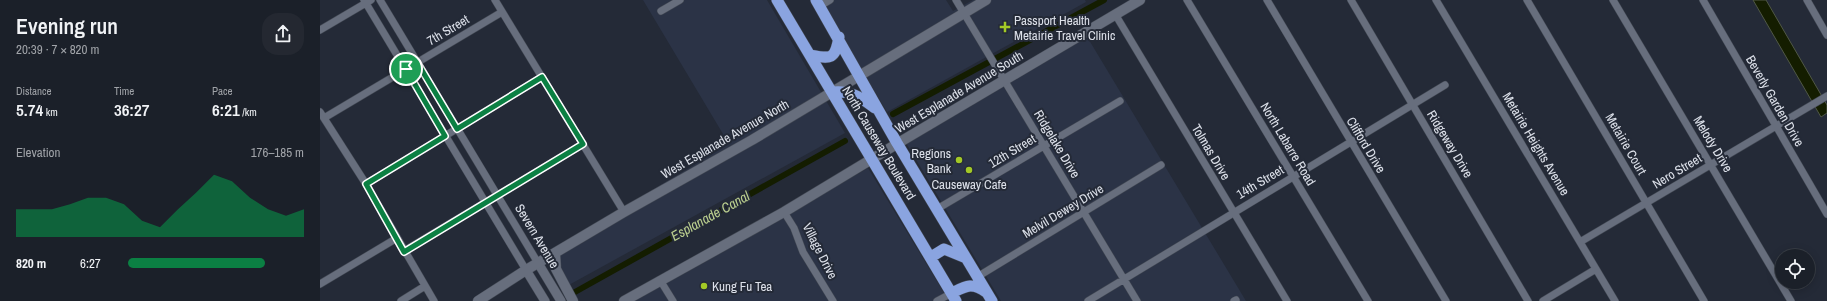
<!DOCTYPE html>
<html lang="en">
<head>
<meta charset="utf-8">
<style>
  body { margin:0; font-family:"Archivo Narrow",sans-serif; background:#242831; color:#f1f3f6; height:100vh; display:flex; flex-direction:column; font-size:15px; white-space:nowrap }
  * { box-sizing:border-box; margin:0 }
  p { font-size:13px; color:#a0a3a8 }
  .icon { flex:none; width:22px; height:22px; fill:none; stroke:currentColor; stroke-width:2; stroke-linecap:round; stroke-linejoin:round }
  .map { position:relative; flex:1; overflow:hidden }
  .drawer { display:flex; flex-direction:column; background:#1b2029; width:320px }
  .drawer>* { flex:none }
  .buttons { position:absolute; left:1455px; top:249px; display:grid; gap:8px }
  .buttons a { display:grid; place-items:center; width:40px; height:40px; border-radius:50%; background:#1b2029; box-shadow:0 2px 10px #0003,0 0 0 1px #393e46; font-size:20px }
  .pin { position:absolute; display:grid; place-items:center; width:34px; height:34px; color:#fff; margin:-17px; border:2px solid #fff; border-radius:50%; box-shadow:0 1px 4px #0007 }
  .round { display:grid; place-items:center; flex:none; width:42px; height:42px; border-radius:16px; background:#242831 }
  .headline { display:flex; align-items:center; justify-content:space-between; height:68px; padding:0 16px }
  h1 { font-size:22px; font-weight:600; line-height:30px }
  .stats { display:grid; grid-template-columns:repeat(3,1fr); gap:6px; height:68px; padding:4px 16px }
  .stats div { display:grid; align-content:center }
  .stats b { font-size:17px; font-weight:600 }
  .stats small { font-size:11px; font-weight:400 }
  .stats p { font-size:11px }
  .chart { height:112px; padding:8px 16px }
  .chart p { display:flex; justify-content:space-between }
  .chart svg { width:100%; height:72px; margin-top:4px; fill:#0b8043; opacity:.7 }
  ul { padding:0 16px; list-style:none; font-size:13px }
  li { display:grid; grid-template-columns:64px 48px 1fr; align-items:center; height:30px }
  li i { height:10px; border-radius:5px; background:#0b8043 }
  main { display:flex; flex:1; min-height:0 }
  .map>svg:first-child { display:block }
  .built { fill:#2b3346 }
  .water { fill:#141d00; stroke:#505846 }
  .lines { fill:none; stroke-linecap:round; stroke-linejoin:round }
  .canal { stroke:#141d00; stroke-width:6 }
  .minor-casing { stroke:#434954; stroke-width:8 }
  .tertiary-casing { stroke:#434954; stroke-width:10 }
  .secondary-casing { stroke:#434954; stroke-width:11 }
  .trunk-casing { stroke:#434954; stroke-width:12 }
  .minor { stroke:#676e7d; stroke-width:7 }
  .tertiary { stroke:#676e7d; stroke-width:9 }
  .secondary { stroke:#676e7d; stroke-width:10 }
  .trunk { stroke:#8aa4e0; stroke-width:11 }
  .route-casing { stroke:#fff; stroke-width:8 }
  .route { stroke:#0b8043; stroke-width:5 }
  .poi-dot { fill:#a3c926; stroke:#242a37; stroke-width:1.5 }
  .labels { text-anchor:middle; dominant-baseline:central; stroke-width:4; stroke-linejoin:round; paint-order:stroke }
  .poi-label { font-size:13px; fill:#dde1ea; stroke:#242a37; text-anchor:start }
  .street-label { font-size:13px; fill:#dde1ea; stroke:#242a37 }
  .water-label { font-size:14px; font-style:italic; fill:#bbcf8f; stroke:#242a37 }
</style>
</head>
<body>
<main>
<section class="drawer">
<div class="headline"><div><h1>Evening run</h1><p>20:39 · 7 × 820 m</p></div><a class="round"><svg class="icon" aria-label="share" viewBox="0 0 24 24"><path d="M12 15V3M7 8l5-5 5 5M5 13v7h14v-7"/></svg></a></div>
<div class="stats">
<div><p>Distance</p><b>5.74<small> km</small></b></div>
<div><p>Time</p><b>36:27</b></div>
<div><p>Pace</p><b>6:21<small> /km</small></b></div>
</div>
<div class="chart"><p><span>Elevation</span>176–185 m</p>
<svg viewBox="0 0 160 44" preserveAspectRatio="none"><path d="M0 44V27L10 27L20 27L30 24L40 20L50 20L60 24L70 34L80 38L90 27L100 17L110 6L120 10L130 20L140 27L150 31L160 27V44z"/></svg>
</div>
<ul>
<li><b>820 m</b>6:27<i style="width:78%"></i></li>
</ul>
</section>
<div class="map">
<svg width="1507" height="301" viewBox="0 0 1507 301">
  <rect width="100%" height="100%" fill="#242a37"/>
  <path class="built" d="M323,0h124l78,133 -278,153 -20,-33 182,-109z
    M500,0h126l7,11 20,-11h112l1,2 -199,110z
    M766,35l160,266h-245l-95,-158z
    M548,168l81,133h-322l44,-21z"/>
  <path class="water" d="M1433,0h13l61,105v8l-6,4z"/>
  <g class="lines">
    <path class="canal" d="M573,114l211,-114
      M255,292l270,-151"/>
    <defs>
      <path id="minor" d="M44,0l162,270
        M60,0l158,263
        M175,0l129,212
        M636,0l181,301
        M867,0l181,301
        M947,0l179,301
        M1031,0l177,301
        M1116,0l179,301
        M1207,0l177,301
        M1293,0l178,301
        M1383,0l124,214
        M1487,0l20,35
        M500,6l10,-6
        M341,11l19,-11
        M795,14l172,287
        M0,30l51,-30
        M0,112l46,72 68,117
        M4,118l178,-106
        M46,184l176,-107
        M617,209l183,-108
        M464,212l10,16 9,24 30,49
        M1260,242l247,-146
        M84,251l179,-107
        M657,277l184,-112
        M340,280l13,21
        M0,284l77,-46
        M81,301l24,-15
        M617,301l15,-8
        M768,301l357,-216
        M914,301l2,-1
        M1223,301l53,-32"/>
      <path id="tertiary" d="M218,263l23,38
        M206,270l19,31"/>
      <path id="secondary" d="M235,253l1,16 17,32
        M158,301l48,-31 98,-58 128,-72 234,-140
        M304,301l160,-89 121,-73 235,-139"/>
      <path id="trunk" d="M457,0l179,301
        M496,0l81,143 95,158
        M490,55c21,4 25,5 29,-18
        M513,92c18,-2 28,6 42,16
        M611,257l13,-8 22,9
        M632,293c14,-7 20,-11 34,-1"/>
    </defs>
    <use href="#minor" class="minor-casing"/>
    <use href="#tertiary" class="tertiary-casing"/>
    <use href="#secondary" class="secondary-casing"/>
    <use href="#trunk" class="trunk-casing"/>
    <use href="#minor" class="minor"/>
    <use href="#tertiary" class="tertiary"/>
    <use href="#secondary" class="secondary"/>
    <use href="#trunk" class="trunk"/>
  </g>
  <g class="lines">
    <defs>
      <path id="route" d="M97,62l40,67 85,-52 41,67 -179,108 -38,-68 79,-48 -39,-67z"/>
    </defs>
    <use href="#route" class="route-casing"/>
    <use href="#route" class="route"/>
  </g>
  <g class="poi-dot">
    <path d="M683 21h4v4h4v4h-4v4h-4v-4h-4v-4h4z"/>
    <circle cx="639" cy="160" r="4"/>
    <circle cx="649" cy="170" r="4"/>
    <circle cx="384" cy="286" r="4"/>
  </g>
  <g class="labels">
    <g class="poi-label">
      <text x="694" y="20">Passport Health<tspan x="694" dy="15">Metairie Travel Clinic</tspan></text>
      <text x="631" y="153" text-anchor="end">Regions<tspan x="631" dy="15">Bank</tspan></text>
      <text x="649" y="184" text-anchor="middle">Causeway Cafe</text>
      <text x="392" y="286">Kung Fu Tea</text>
    </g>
    <g class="street-label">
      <text transform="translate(128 30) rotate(-31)">7th Street</text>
      <text transform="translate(639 92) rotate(-31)">West Esplanade Avenue South</text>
      <text transform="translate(1455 101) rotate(60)">Beverly Garden Drive</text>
      <text transform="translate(405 139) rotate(-30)">West Esplanade Avenue North</text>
      <text transform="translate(559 143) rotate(59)">North Causeway Boulevard</text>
      <text transform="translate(737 144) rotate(59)">Ridgelake Drive</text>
      <text transform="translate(968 144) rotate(59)">North Labarre Road</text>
      <text transform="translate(1130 144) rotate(59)">Ridgeway Drive</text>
      <text transform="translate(1216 144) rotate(59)">Metairie Heights Avenue</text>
      <text transform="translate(1306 144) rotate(60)">Metairie Court</text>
      <text transform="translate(1393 144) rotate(59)">Melody Drive</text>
      <text transform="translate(1046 145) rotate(59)">Clifford Drive</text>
      <text transform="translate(692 151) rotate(-31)">12th Street</text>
      <text transform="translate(891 152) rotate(59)">Tolmas Drive</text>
      <text transform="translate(1357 171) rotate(-31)">Nero Street</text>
      <text transform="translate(940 182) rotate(-31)">14th Street</text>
      <text transform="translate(743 211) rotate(-31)">Melvil Dewey Drive</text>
      <text transform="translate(217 236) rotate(59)">Severn Avenue</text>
      <text transform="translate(500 251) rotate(63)">Village Drive</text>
    </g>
    <g class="water-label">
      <text transform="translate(390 216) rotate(-29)">Esplanade Canal</text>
    </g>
  </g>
</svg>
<div class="buttons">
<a><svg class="icon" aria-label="locate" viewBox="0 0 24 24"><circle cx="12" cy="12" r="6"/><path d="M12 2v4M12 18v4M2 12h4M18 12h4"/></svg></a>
</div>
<div class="pin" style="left:86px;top:69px;background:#1e9e55"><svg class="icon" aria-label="arrive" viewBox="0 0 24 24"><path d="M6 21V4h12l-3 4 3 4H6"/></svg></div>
</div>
</main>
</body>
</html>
